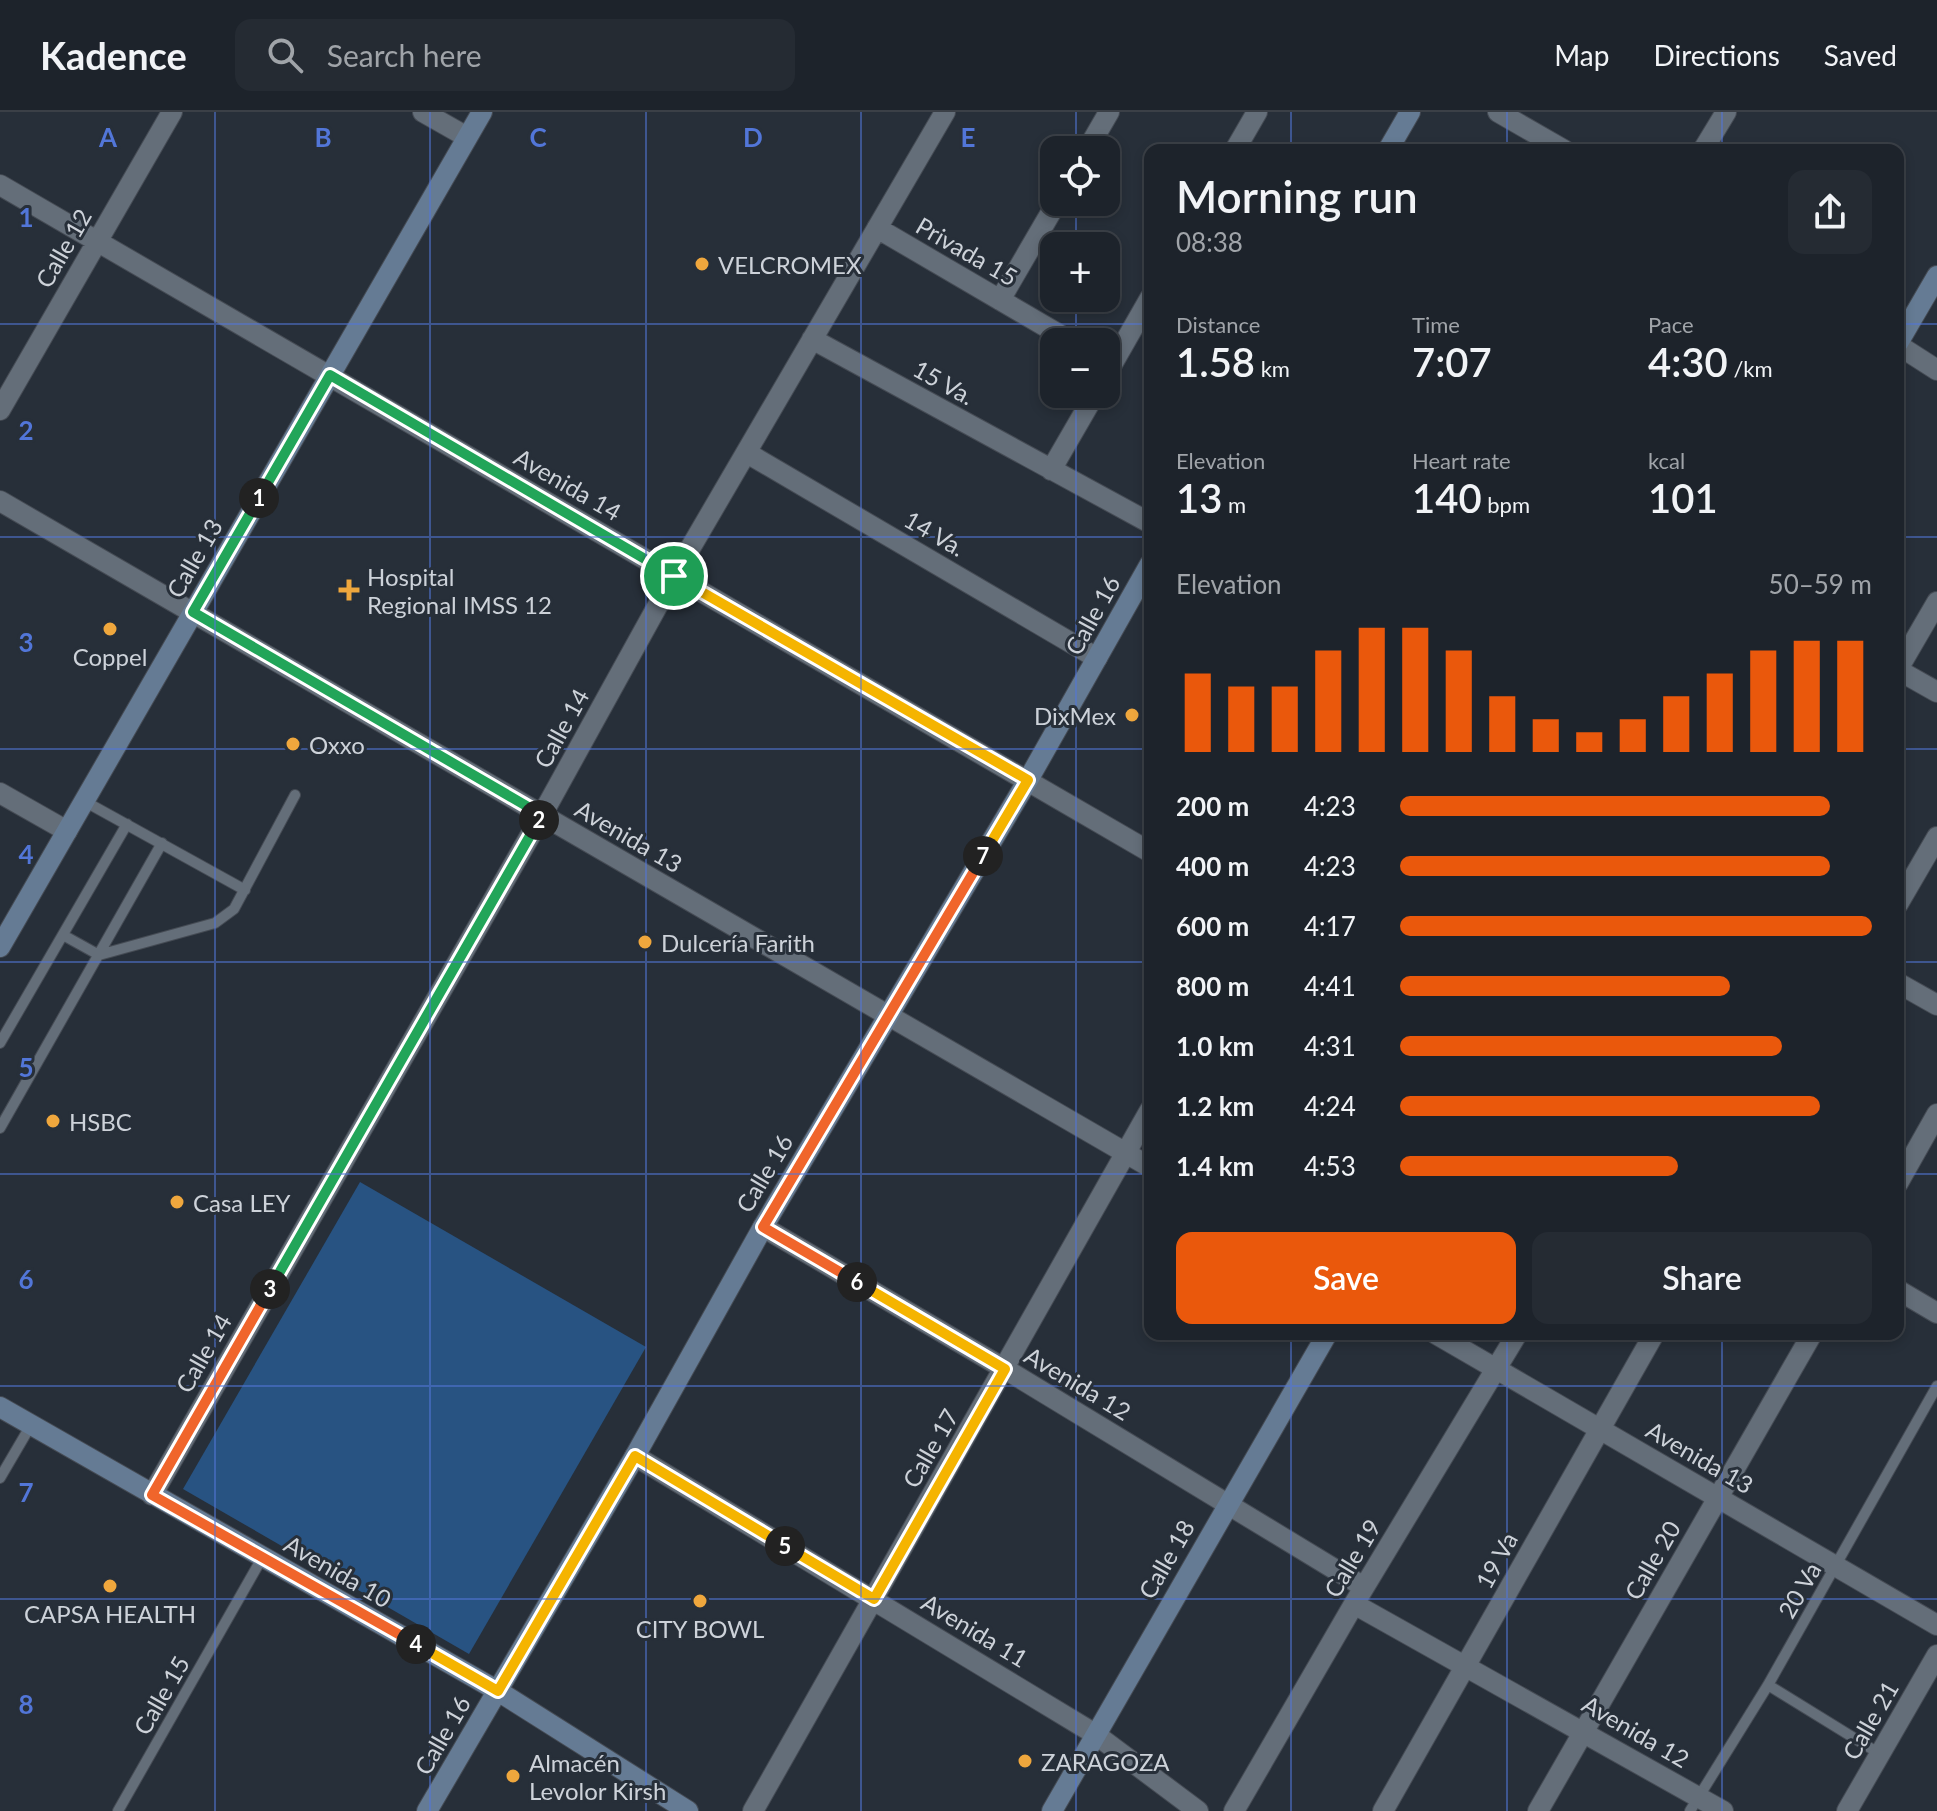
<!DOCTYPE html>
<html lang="en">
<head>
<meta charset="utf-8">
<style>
  body { margin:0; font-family:Lato,sans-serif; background:#252b33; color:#f1f3f6; height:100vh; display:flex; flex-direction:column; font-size:30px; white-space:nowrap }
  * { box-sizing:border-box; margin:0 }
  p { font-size:26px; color:#a0a4a9 }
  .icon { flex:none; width:44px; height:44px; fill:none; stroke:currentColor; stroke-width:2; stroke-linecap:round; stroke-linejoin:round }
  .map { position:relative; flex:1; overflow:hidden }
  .details { position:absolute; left:1144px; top:32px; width:760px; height:1196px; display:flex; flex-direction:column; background:#1d232b; border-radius:16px; box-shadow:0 4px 12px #0003,0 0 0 2px #3b4047 }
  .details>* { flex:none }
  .tools { position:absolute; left:1040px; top:24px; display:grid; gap:16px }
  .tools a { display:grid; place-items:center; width:80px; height:80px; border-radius:16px; background:#1d232b; box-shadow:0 4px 12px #0003,0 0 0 2px #3b4047; font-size:40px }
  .pin { position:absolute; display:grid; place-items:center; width:68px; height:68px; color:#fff; margin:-34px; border:4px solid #fff; border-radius:50%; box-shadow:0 2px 8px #0007 }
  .km { position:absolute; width:40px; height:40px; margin:-20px; border-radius:50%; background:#222; color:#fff; font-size:22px; line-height:40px; text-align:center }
  .round { display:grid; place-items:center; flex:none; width:84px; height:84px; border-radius:16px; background:#252b33 }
  .head { display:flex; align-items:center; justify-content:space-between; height:136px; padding:0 32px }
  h1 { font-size:44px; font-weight:600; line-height:60px }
  .figures { display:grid; grid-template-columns:repeat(3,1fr); gap:12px; height:136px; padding:8px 32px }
  .figures div { display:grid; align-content:center }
  .figures b { font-size:40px; font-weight:600 }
  .figures small { font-size:22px; font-weight:400 }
  .figures p { font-size:22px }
  .chart { height:224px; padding:16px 32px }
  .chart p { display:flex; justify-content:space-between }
  .chart svg { width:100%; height:144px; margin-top:8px; stroke:#ea580c; stroke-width:6 }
  .primary-button { display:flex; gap:16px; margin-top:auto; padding:16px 32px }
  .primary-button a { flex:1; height:92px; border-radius:16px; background:#ea580c; color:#fff; font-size:32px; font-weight:600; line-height:92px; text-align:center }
  .primary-button a+a { background:#252b33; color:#f1f3f6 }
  ul { padding:0 32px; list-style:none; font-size:26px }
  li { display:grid; grid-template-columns:128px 96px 1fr; align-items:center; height:60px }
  li i { height:20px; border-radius:10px; background:#ea580c }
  header { display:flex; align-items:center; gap:48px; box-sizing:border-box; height:112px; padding:0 40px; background:#1d232b; border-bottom:2px solid #3b4047 }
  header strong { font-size:38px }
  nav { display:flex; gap:44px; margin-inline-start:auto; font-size:28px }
  .search { width:560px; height:72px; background:#252b33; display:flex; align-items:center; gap:20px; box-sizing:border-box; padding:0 28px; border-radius:16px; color:#a0a4a9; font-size:30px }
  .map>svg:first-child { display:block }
  .green { fill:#285382 }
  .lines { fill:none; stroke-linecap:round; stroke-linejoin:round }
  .lane-casing { stroke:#454b54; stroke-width:12 }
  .street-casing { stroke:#454b54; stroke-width:22 }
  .secondary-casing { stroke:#454b54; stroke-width:22 }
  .lane { stroke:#646e79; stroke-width:10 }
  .street { stroke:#646e79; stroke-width:20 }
  .secondary { stroke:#657b94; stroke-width:20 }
  .split-1-casing { stroke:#fff; stroke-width:16 }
  .split-2-casing { stroke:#fff; stroke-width:16 }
  .split-3-casing { stroke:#fff; stroke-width:16 }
  .split-4-casing { stroke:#fff; stroke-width:16 }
  .split-5-casing { stroke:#fff; stroke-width:16 }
  .split-6-casing { stroke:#fff; stroke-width:16 }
  .split-7-casing { stroke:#fff; stroke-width:16 }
  .split-8-casing { stroke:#fff; stroke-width:16 }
  .split-1 { stroke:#22a559; stroke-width:10 }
  .split-2 { stroke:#22a559; stroke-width:10 }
  .split-3 { stroke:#22a559; stroke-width:10 }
  .split-4 { stroke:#f0652b; stroke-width:10 }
  .split-5 { stroke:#f5b400; stroke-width:10 }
  .split-6 { stroke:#f5b400; stroke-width:10 }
  .split-7 { stroke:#f0652b; stroke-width:10 }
  .split-8 { stroke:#f5b400; stroke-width:10 }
  .grid { fill:none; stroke:#5276d8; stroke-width:2; stroke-opacity:0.55 }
  .poi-dot { fill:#efa73d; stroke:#272f39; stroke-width:3 }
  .labels { text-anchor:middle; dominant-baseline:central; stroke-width:6; stroke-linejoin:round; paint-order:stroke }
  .street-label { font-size:24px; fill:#cdd2d9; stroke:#272f39 }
  .poi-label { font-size:24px; fill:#cdd2d9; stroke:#272f39; text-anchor:start }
  .grid-label { font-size:26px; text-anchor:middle; font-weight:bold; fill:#5276d8; stroke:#272f39; stroke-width:6; stroke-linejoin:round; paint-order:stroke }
</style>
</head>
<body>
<header>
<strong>Kadence</strong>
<div class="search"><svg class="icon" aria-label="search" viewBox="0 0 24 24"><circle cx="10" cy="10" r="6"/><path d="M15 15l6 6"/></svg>Search here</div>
<nav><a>Map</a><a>Directions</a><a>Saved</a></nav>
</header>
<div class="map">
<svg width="1937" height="1699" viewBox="0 0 1937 1699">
  <rect width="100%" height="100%" fill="#272f39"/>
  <path class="green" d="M360,1070l286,165 -177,307 -286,-165z"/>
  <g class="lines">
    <defs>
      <path id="lane" d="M84,689l161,89
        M63,823l36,20 116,-32 19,-14 61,-114
        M0,931l127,-219
        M0,1016l162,-285
        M0,1366l31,-53
        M1768,1573l112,69
        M118,1699l144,-253
        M1690,1699l78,-126 169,-299"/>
      <path id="street" d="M423,0l44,25
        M1498,0l66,38
        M1087,38l22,-38
        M1235,38l22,-38
        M1703,38l23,-38
        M0,73l1150,667
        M877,116l195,114
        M1000,188l57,-98
        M812,227l338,184
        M1898,233l39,25
        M1106,263l44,-77
        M0,298l172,-298
        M747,341l350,205
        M1051,358l44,-76
        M0,389l1150,666
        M1898,557l39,-67
        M1898,558l39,22
        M0,681l67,38
        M1898,792l39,-67
        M1898,871l39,22
        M1898,1071l39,-69
        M763,1115l242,142 359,218
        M1898,1178l39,23
        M1436,1222l501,291
        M635,1344l460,278 103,77
        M152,1383l390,-680 132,-239 271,-464
        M1354,1492l369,207
        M753,1699l397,-701
        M1234,1699l120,-207 163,-270
        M1383,1699l271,-477
        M1538,1699l274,-477
        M1847,1699l90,-156"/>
      <path id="secondary" d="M1388,38l22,-38
        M1898,231l39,-67
        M0,835l482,-835
        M0,1295l498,284 190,120
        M427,1699l208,-355 128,-229 265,-447 122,-216
        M1052,1699l275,-477"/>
    </defs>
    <use href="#lane" class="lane-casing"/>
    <use href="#street" class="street-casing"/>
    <use href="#secondary" class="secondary-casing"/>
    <use href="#lane" class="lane"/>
    <use href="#street" class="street"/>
    <use href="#secondary" class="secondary"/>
  </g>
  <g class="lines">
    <defs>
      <path id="split-1" d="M259,386l71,-123 344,201"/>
      <path id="split-2" d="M259,386l-66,114 349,203 -3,5"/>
      <path id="split-3" d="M270,1177l269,-469"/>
      <path id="split-4" d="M270,1177l-118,206 264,149"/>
      <path id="split-5" d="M416,1532l82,47 137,-235 150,90"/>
      <path id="split-6" d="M785,1434l89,53 131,-230 -148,-87"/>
      <path id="split-7" d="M857,1170l-94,-55 220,-371"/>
      <path id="split-8" d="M674,464l354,204 -45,76"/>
    </defs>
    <use href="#split-1" class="split-1-casing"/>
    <use href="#split-2" class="split-2-casing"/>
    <use href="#split-3" class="split-3-casing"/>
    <use href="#split-4" class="split-4-casing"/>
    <use href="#split-5" class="split-5-casing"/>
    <use href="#split-6" class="split-6-casing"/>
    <use href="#split-7" class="split-7-casing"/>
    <use href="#split-8" class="split-8-casing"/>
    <use href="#split-1" class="split-1"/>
    <use href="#split-2" class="split-2"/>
    <use href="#split-3" class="split-3"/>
    <use href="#split-4" class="split-4"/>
    <use href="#split-5" class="split-5"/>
    <use href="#split-6" class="split-6"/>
    <use href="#split-7" class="split-7"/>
    <use href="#split-8" class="split-8"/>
  </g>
  <path class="grid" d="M215,0v1699M430,0v1699M646,0v1699M861,0v1699M1076,0v38M1291,0v38M1507,0v38M1722,0v38M1076,90v44M1076,186v44M0,212h1150M1898,212h39M1076,282v1417M0,425h1150M1898,425h39M0,637h1150M1898,637h39M0,850h1150M1898,850h39M0,1062h1150M1898,1062h39M1291,1222v477M1507,1222v477M1722,1222v477M0,1274h1937M0,1487h1937"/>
  <g class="poi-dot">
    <circle cx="702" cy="152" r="8"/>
    <path d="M345 466h8v8h8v8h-8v8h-8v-8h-8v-8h8z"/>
    <circle cx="110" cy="517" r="8"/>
    <circle cx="1132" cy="603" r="8"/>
    <circle cx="293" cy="632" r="8"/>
    <circle cx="645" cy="830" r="8"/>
    <circle cx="53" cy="1009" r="8"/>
    <circle cx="177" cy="1090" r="8"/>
    <circle cx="110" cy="1474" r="8"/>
    <circle cx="700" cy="1489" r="8"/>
    <circle cx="1025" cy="1649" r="8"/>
    <circle cx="513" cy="1664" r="8"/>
  </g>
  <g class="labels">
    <g class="street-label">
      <text transform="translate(63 136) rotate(-60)">Calle 12</text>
      <text transform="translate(967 139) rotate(30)">Privada 15</text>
      <text transform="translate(944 270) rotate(29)">15 Va.</text>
      <text transform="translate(568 372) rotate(30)">Avenida 14</text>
      <text transform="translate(935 421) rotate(30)">14 Va.</text>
      <text transform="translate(194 446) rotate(-60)">Calle 13</text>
      <text transform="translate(1092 503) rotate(-61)">Calle 16</text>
      <text transform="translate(561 616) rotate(-61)">Calle 14</text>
      <text transform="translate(629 724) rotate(30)">Avenida 13</text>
      <text transform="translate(764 1061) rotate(-59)">Calle 16</text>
      <text transform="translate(203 1241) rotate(-60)">Calle 14</text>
      <text transform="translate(1078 1271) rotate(31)">Avenida 12</text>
      <text transform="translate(930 1336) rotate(-60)">Calle 17</text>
      <text transform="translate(1700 1345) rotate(30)">Avenida 13</text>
      <text transform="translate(1352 1446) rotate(-59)">Calle 19</text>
      <text transform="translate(1166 1447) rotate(-60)">Calle 18</text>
      <text transform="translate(1496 1448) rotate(-61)">19 Va</text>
      <text transform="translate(1652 1448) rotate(-60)">Calle 20</text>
      <text transform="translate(338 1459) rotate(30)">Avenida 10</text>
      <text transform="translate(1799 1478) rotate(-60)">20 Va</text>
      <text transform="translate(975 1518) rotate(31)">Avenida 11</text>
      <text transform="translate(161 1583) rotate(-60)">Calle 15</text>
      <text transform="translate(1870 1608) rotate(-60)">Calle 21</text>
      <text transform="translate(1636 1619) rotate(30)">Avenida 12</text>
      <text transform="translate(442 1623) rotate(-60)">Calle 16</text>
    </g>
    <g class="poi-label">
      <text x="718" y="152">VELCROMEX</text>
      <text x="367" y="464">Hospital<tspan x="367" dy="28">Regional IMSS 12</tspan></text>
      <text x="110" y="544" text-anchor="middle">Coppel</text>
      <text x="1116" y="603" text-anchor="end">DixMex</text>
      <text x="309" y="632">Oxxo</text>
      <text x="661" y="830">Dulcería Farith</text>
      <text x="69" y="1009">HSBC</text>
      <text x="193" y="1090">Casa LEY</text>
      <text x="110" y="1501" text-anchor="middle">CAPSA HEALTH</text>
      <text x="700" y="1516" text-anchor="middle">CITY BOWL</text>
      <text x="1041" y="1649">ZARAGOZA</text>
      <text x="529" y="1650">Almacén<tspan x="529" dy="28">Levolor Kirsh</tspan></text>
    </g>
  </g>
  <g class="grid-label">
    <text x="108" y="35">A</text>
    <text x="323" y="35">B</text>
    <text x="538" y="35">C</text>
    <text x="753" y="35">D</text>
    <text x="968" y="35">E</text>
    <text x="26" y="115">1</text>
    <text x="26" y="328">2</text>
    <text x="26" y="540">3</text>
    <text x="26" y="752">4</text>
    <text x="26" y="965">5</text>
    <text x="26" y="1177">6</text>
    <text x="26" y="1390">7</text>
    <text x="26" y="1602">8</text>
  </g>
</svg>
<div class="tools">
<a><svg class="icon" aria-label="locate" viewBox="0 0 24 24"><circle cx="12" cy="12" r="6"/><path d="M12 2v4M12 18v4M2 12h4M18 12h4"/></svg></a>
<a>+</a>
<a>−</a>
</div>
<div class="pin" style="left:674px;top:464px;background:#1e9e55"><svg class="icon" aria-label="arrive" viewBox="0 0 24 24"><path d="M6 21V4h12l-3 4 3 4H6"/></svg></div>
<b class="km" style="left:259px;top:386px">1</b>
<b class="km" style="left:539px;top:708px">2</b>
<b class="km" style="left:270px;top:1177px">3</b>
<b class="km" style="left:416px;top:1532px">4</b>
<b class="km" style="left:785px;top:1434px">5</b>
<b class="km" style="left:857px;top:1170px">6</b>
<b class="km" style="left:983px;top:744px">7</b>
<section class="details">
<div class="head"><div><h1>Morning run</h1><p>08:38</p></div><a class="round"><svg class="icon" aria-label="share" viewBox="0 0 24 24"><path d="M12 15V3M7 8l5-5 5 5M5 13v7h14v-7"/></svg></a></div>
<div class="figures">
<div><p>Distance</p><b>1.58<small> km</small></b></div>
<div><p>Time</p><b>7:07</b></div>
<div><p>Pace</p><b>4:30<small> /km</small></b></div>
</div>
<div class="figures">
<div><p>Elevation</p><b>13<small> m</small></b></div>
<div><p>Heart rate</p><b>140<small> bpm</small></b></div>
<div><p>kcal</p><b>101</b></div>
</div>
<div class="chart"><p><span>Elevation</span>50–59 m</p>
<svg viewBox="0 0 160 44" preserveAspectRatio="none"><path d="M5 44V20M15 44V24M25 44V24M35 44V13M45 44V6M55 44V6M65 44V13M75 44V27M85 44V34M95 44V38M105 44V34M115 44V27M125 44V20M135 44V13M145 44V10M155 44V10"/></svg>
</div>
<ul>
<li><b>200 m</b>4:23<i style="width:91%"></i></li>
<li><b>400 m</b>4:23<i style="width:91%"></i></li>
<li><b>600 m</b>4:17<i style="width:100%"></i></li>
<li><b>800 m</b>4:41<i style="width:70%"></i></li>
<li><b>1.0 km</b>4:31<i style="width:81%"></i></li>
<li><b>1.2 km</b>4:24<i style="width:89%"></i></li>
<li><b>1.4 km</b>4:53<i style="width:59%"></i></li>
</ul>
<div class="primary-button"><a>Save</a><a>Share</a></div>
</section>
</div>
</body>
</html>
